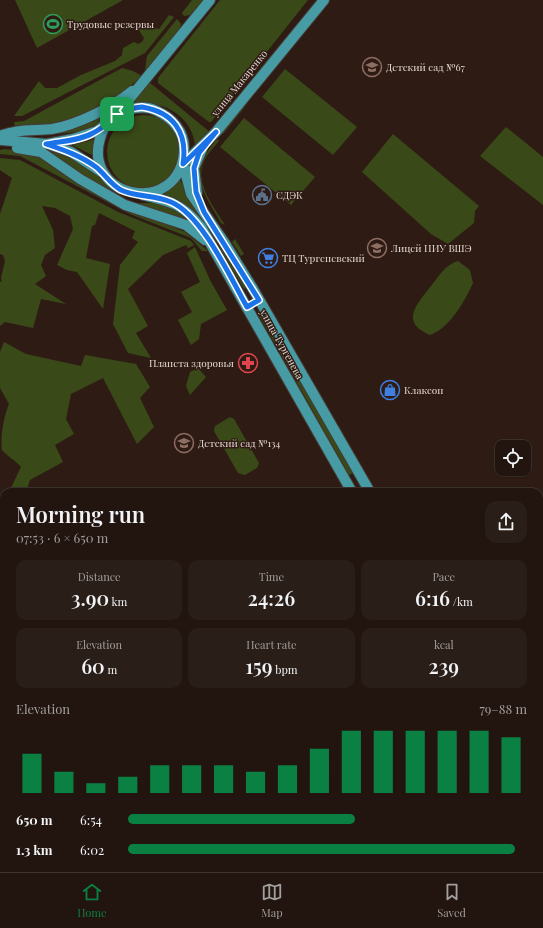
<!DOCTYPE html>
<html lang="en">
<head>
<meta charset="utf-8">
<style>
  body { margin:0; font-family:"Playfair Display",serif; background:#2a1e18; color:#f1f3f6; height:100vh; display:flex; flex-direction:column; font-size:15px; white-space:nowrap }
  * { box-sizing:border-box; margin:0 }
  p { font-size:13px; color:#a29f9e }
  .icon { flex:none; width:22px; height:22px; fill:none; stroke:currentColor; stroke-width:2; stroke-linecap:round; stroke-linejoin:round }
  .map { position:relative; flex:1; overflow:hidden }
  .sheet { position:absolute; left:0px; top:488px; width:543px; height:384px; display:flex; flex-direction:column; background:#22150f; border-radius:12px 12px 0 0; box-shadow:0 1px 3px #0004,0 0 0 1px #3f342f }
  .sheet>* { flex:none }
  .controls { position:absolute; left:495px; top:440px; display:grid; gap:8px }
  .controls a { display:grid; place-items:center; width:36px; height:36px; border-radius:8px; background:#22150f; box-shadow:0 1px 3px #0004,0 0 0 1px #3f342f; font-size:20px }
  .pin { position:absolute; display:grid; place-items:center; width:34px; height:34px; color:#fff; margin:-17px; border-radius:8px; box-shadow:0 2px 6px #0006 }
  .round { display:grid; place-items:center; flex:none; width:42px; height:42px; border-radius:12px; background:#2a1e18 }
  .summary { display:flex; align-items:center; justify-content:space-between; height:68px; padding:0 16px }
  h1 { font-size:22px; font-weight:600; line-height:30px }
  .figures { display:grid; grid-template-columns:repeat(3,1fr); gap:6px; height:68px; padding:4px 16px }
  .figures div { display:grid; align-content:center; border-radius:10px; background:#2a1e18; text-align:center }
  .figures b { font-size:20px; font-weight:600 }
  .figures small { font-size:11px; font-weight:400 }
  .figures p { font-size:11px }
  .chart { height:112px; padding:8px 16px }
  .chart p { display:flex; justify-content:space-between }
  .chart svg { width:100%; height:72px; margin-top:4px; stroke:#0b8043; stroke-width:6 }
  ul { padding:0 16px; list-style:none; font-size:13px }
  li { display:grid; grid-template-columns:64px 48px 1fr; align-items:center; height:30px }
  li i { height:10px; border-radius:5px; background:#0b8043 }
  .menu { display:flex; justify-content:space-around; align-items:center; height:56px; border-top:1px solid #3f342f; background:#22150f; font-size:11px; color:#a29f9e }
  .menu a { display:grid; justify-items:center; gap:2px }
  .menu .on { color:#0b8043 }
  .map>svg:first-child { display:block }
  .green { fill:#3a4918 }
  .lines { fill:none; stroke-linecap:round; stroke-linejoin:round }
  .major-casing { stroke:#473934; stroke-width:12 }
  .major { stroke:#469ba4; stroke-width:10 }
  .route-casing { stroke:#fff; stroke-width:8 }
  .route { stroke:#1a73e8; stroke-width:5 }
  .labels { text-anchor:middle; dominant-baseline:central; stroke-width:3; stroke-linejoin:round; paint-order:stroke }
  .poi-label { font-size:10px; fill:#e5d9d3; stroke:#2e1c14; text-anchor:start }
  .street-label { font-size:10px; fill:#e5d9d3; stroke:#2e1c14 }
</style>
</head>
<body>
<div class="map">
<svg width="543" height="872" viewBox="0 0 543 872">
  <rect width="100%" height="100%" fill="#2e1c14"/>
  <path class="green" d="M15,0h108l-86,48z
    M192,0h11l-13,15 -6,1 -2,-3z
    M220,0h88l-97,122h-2l-51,-39v-5z
    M169,15l5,2 -29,36 -123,63h-8l25,-35 6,7h12l24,-13 34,-14 7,-6 1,-7 11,-6 4,2 4,-2 2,-4 -6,-9 3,-4 4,-1 9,4 5,1z
    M177,19l4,5 -2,6 -33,41 -1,-1 2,-14z
    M122,68l11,3 9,5c-27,24 -57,43 -93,48 -11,2 -23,2 -34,3l-1,-5 10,-1z
    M285,69l72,58 -24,28 -71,-58z
    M149,82l62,51 -16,13c-2,-31 -36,-48 -63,-42z
    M122,102c-19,24 -41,32 -71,32z
    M248,103l-25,31 -3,-2z
    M107 152a37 37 0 1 1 74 0a37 37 0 1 1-74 0Z
    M244,118l71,59 -24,28 -71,-58z
    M506,127l37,30v48l-63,-49z
    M393,134l86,72 -4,5 -1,12 -26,21 -17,-10 -69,-62z
    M95,139l-1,17 -20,-10v-1z
    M217,139l2,2c-5,6 -12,13 -15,20 -10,22 10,46 21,64l-4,-2c-20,-34 -33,-50 -4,-84z
    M5,149l21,3 16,6 58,39 85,35 23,19h-6l-11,-13 -61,-24 -110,-58 -20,-2v-4z
    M54,152l18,5 28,20 17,17 -1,2 -29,-16 -36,-26z
    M0,158l20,2 98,52 73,29 3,4 -6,3 -2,-3 -23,10 -35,34 20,37 -12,7 15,25 -23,-5 -15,-29 7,-59 18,-23 -6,-4 3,-7 -36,-18 -4,12 -3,1 -6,32 24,6 -7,45 -26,-37 -10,-2 -10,-5 16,-36 -3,-13 -15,-8 -13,-2 11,24 2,18 -10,7 -4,10 5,11 -11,8 31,20 -25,-5 -8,29 -28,-6 -5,4v-44l2,-1 -1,-3 4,-17 -2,-6 -3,-1v-40l12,-36 -12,-8z
    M180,180l16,28 23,32 -3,1c-16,-24 -24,-37 -53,-47z
    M136,203h22l13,2 25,22 -60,-22z
    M235,239l9,15 -3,2 -9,-14z
    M195,247l16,35 16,28 -26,14 -2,15 -8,6 -13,-25 14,-8 -11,-20 19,-10 -13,-29z
    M222,247l27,39 -5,3 -25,-41z
    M458,261l12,9 3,13c-9,19 -23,45 -43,52 -31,-13 -13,-31 1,-49 8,-10 14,-21 27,-25z
    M261,310l92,163 -4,2 -92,-163z
    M4,342l22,12 55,12 4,-11 51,9 14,23 -10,11 14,29 -17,17 -34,-66 -32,16 -5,25 8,15 -19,11 8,17 -33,18 -4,12h-17l12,-25c-5,-6 -14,-11 -19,-17 -2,-13 2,-34 7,-46l-9,-16v-36z
    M198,368l8,9 -16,18 -4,-9 4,-14z
    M230,417l4,2 25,44 -2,5 -12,7 -7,-2 -24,-42 1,-5z
    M4,502v94l-4,6v-92z"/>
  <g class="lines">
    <defs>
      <path id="major" d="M105,126c-36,72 78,96 79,22 0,-17 -12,-30 -27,-37 -12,-7 -26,-3 -38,2
        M0,136c16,-7 34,-5 52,-7 25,-4 61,-22 80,-38
        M0,140l47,4 26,-5 24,-8 20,-17 93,-114
        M48,144l23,8 32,21
        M17,148l24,4 39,27 45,26 61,20 19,15
        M183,164l8,30 33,48 29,47 117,203
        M183,164l33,-32 108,-132
        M197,193l-3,-25 8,-19
        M143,195c27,6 40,9 58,32l151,265
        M539,798l4,8
        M539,827l4,7"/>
    </defs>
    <use href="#major" class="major-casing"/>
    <use href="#major" class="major"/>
  </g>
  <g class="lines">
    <defs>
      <path id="route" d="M142,107c31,5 46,25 41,57l33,-32 -17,21 -5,15 2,24 8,20 55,88 -12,7c-17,-30 -45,-92 -76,-105 -16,-7 -35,-5 -50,-12 -11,-6 -16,-16 -25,-23 -15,-11 -32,-17 -50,-23 15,-3 33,-3 47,-11 21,-11 21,-23 49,-26z"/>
    </defs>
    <use href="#route" class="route-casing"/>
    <use href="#route" class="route"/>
  </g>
  <defs>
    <symbol id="stadium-ring" viewBox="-11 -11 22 22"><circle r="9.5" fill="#2e1c14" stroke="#2e9e5b" stroke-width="1.5"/><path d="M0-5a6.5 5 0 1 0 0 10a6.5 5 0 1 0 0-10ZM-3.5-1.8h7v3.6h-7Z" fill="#2e9e5b"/></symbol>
    <symbol id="school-ring" viewBox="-11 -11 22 22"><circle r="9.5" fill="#2e1c14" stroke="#8d6e63" stroke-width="1.5"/><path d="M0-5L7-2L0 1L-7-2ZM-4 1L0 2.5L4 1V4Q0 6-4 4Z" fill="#8d6e63"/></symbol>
    <symbol id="civic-ring" viewBox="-11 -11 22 22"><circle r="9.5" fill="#2e1c14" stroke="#5c6f8a" stroke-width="1.5"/><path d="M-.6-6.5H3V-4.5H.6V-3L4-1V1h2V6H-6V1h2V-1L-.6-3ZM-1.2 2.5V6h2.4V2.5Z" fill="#5c6f8a"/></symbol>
    <symbol id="supermarket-ring" viewBox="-11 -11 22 22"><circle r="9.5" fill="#2e1c14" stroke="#3f7fe0" stroke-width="1.5"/><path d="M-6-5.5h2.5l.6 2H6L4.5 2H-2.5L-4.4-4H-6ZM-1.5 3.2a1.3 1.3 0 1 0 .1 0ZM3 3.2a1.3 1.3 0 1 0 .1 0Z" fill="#3f7fe0"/></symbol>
    <symbol id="pharmacy-ring" viewBox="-11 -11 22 22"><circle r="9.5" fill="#2e1c14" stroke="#e0444e" stroke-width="1.5"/><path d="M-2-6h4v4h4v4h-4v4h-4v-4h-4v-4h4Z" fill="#e0444e"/></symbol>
    <symbol id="shop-ring" viewBox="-11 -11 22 22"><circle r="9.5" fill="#2e1c14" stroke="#3f7fe0" stroke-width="1.5"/><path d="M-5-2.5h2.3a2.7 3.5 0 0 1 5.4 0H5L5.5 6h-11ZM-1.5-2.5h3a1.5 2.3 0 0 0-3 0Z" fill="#3f7fe0"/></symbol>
  </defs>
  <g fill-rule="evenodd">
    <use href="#stadium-ring" x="42" y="13" width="22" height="22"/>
    <use href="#school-ring" x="361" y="56" width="22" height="22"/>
    <use href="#civic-ring" x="251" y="184" width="22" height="22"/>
    <use href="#school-ring" x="366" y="237" width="22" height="22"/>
    <use href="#supermarket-ring" x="257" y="247" width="22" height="22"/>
    <use href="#pharmacy-ring" x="237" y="352" width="22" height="22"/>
    <use href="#shop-ring" x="379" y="379" width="22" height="22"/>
    <use href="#school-ring" x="173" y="432" width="22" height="22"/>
  </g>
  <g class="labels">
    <g class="poi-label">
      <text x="67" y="24">Трудовые резервы</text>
      <text x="386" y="67">Детский сад №67</text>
      <text x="276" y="195">СДЭК</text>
      <text x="391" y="248">Лицей НИУ ВШЭ</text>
      <text x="282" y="258">ТЦ Тургеневский</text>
      <text x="234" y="363" text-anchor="end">Планета здоровья</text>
      <text x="404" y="390">Клаксон</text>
      <text x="198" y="443">Детский сад №134</text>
    </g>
    <g class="street-label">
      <text transform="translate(239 83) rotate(-51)">улица Макаренко</text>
      <text transform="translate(282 344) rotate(61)">улица Тургенева</text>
    </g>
  </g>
</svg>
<div class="controls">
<a><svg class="icon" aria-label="locate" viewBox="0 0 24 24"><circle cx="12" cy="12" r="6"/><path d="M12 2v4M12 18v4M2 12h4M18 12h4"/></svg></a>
</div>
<div class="pin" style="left:117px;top:114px;background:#1e9e55"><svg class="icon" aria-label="arrive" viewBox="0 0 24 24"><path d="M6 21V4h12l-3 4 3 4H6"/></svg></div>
<section class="sheet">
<div class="summary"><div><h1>Morning run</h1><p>07:53 · 6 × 650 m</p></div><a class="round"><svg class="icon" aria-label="share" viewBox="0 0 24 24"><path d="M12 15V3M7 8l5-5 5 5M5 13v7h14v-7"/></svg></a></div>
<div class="figures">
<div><p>Distance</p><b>3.90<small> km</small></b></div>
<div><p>Time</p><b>24:26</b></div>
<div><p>Pace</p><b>6:16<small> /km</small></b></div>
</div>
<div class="figures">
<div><p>Elevation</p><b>60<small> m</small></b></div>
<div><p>Heart rate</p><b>159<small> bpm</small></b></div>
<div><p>kcal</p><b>239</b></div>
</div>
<div class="chart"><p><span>Elevation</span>79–88 m</p>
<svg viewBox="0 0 160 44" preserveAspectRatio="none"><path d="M5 44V20M15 44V31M25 44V38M35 44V34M45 44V27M55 44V27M65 44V27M75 44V31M85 44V27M95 44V17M105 44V6M115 44V6M125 44V6M135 44V6M145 44V6M155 44V10"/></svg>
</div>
<ul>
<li><b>650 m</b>6:54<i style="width:57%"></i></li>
<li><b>1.3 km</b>6:02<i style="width:97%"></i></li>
</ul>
</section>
</div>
<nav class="menu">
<a class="on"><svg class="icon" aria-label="home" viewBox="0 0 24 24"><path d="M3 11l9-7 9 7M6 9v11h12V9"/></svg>Home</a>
<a><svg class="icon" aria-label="map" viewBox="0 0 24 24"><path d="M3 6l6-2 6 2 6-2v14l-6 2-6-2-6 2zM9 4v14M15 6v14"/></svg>Map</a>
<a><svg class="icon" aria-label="saved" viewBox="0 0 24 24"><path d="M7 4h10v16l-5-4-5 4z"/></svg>Saved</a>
</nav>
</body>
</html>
